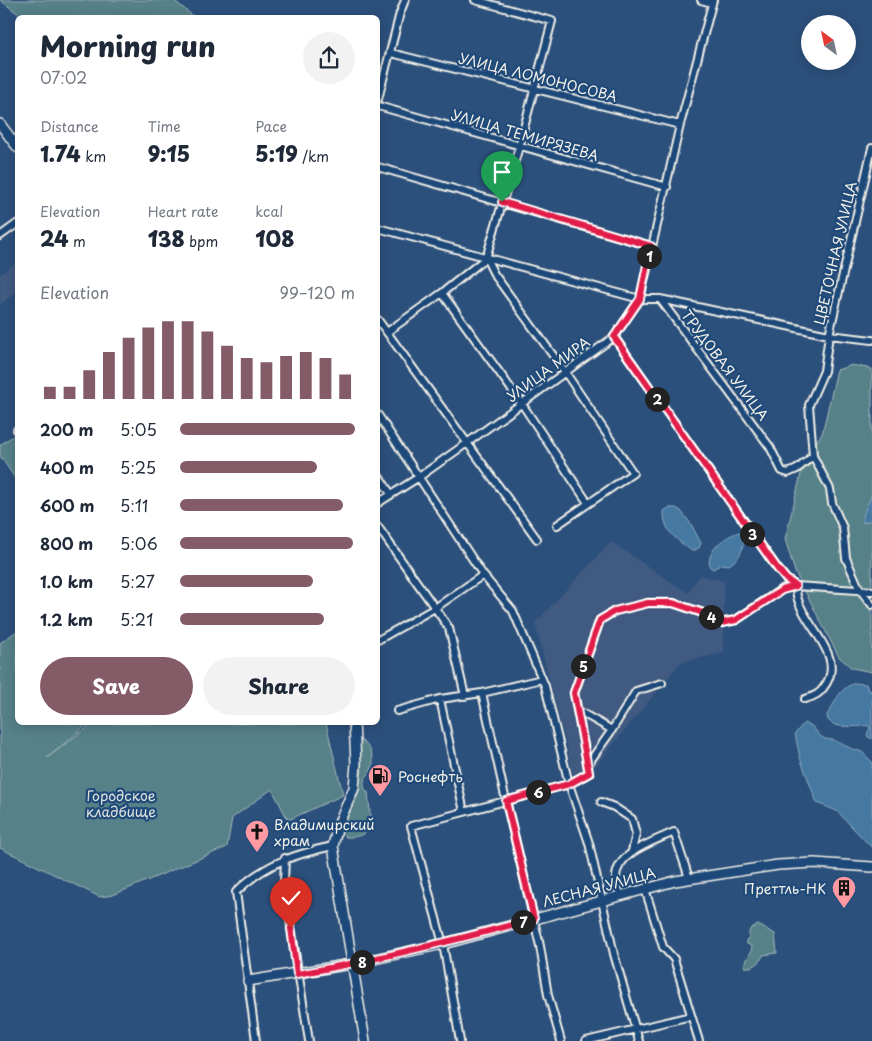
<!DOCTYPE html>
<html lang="en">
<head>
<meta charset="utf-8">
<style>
  body { margin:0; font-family:"Playpen Sans",sans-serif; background:#f2f2f3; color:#1f2937; height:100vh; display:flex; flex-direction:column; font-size:19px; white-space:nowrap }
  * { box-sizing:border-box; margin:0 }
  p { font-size:16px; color:#747a83 }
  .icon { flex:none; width:28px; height:28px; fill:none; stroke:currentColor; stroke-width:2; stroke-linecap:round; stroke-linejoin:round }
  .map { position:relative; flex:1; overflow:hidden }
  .side { position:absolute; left:15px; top:15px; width:365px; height:710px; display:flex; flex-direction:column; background:#fff; border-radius:8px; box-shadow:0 2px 12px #0003 }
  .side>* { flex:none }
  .needle { width:32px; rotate:327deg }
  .controls { position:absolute; left:801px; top:15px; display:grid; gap:10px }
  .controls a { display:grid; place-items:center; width:55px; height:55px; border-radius:50%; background:#fff; box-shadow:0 2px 12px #0003; font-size:25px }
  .pin { position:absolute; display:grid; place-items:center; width:42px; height:42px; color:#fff; margin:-51px -21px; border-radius:50% 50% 50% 0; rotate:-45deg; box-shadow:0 0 5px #0007 }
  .pin .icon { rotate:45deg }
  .km { position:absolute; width:25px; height:25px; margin:-12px; border-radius:50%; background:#222; color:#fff; font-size:14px; line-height:25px; text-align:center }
  .round { display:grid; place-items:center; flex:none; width:52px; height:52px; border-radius:26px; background:#f2f2f3 }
  .summary { display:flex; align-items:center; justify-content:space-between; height:85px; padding:0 25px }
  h1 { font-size:28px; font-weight:800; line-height:38px }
  .figures { display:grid; grid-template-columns:repeat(3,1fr); gap:8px; height:85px; padding:5px 25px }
  .figures div { display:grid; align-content:center }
  .figures b { font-size:21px; font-weight:800 }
  .figures small { font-size:14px; font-weight:400 }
  .figures p { font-size:14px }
  .chart { height:140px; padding:10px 25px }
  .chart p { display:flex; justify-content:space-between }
  .chart svg { width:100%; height:90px; margin-top:5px; stroke:#845c67; stroke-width:6 }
  .button { display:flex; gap:10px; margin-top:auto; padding:10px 25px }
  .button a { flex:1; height:58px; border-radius:30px; background:#845c67; color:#fff; font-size:20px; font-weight:800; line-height:58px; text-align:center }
  .button a+a { background:#f2f2f3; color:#1f2937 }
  ul { padding:0 25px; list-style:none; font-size:16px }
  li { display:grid; grid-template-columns:80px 60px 1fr; align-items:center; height:38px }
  li i { height:12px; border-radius:6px; background:#845c67 }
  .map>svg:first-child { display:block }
  .built { fill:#405a81 }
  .green { fill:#568189; stroke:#a5b9b8 }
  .water { fill:#4579a2; stroke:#8ba9be }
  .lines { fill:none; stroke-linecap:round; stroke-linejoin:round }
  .street-casing { stroke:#f4f1e8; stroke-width:10 }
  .secondary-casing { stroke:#f4f1e8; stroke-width:12 }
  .street { stroke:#1f4a7a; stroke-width:6 }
  .secondary { stroke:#1f4a7a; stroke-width:9 }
  .route-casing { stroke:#fff; stroke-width:10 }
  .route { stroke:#e11d48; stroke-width:6 }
  .labels { text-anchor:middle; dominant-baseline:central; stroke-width:4.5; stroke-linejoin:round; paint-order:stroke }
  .street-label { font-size:14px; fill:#f4f1e8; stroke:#1f4a7a }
  .poi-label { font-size:14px; fill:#f4f1e8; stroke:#1f4a7a; text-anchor:start }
  .park-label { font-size:14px; fill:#dce0da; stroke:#1f4a7a }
</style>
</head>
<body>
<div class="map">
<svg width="872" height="1041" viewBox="0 0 872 1041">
  <rect width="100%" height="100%" fill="#2c507c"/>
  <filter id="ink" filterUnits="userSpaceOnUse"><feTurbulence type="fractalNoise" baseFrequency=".02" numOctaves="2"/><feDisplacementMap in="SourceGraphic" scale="10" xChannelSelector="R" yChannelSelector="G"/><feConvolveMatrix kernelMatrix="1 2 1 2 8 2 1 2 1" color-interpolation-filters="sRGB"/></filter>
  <g filter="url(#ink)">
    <path class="built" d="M17,261v30l-17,14v-30z
      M611,542l77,51 12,-18 24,6v72l-43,9 -102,124 -5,-10 -39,-153z"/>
    <path class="green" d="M0,0h177l-1,2 18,15h-173l-1,-2z
      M852,365l20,4v303l-20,-4 -13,-11 -44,-85 -10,-33 21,-85 16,-20 15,-64z
      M17,433v48l-17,-25v-11z
      M17,631l1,91 71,1 -42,35 46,-35h233l17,72 -55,25 -16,-31 -40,29 -5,29 -114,48 -13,2 -100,-49v-205z
      M360,740c11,6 16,19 11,30 -2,4 -6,7 -7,11 -1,3 1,8 2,11h2l2,21 4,6c-3,14 -15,19 -28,18l-6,-6 17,-33 5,-27 -4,-30z
      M758,925l17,9 2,19 -14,2c-3,8 -8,13 -18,12l-1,-2 7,-13 1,-6 -5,-2 -1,-4 3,-2v-6l2,-4z"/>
    <path class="water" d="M872,491v29l-9,3c-2,-13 8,-20 9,-32z
      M669,508h7l5,3 10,13 10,19 -2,5 -7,3c-15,-11 -29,-20 -28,-40z
      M740,532l5,4v4c-3,4 -1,7 -4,12 -2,5 -7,10 -12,13l-7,-1 -9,5 -3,-2c-5,-16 16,-32 30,-35z
      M855,683l11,1 2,6 4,1v48l-4,-2 -1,-3 3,-6 -2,-3c-5,2 -28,2 -33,0 -2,-1 -5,-3 -7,-5l-1,-5c10,-14 10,-25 28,-32z
      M804,723l8,3 8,10 5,3 9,1 18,9 10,3 10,10v86l-35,-37 -20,-8 -17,-45 -5,-24z"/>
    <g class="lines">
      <defs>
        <path id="street" d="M701,0l11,3
          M391,53l289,72
          M378,99l22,-86 5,-13
          M378,106l289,81
          M872,148l-43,187 -5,36 -15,34 4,51 17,33 2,14 11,25 3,30 14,32 12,15
          M378,167l273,79
          M378,228l262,71h20l169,36 43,5
          M0,236l18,-13
          M486,258l8,16 71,98 68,101 -76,52
          M442,293l80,111 66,99
          M660,299l110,148 12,24 6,2 9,-4 16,-13
          M378,320l159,219
          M387,332l55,-39 44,-35 33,-111 33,-126 -77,-21
          M614,337l163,231 9,11 10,7
          M378,415l105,160 30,36 32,75 24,98 20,59 25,111 25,87
          M17,430l1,-1
          M378,475l13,19
          M378,503l41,-26 48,-34 147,-106 26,-38 40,-174 33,-125
          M378,527l71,101 16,68
          M796,586c-2,35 54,67 28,101 -4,7 -11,10 -19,12
          M378,640l57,-32 48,-33
          M482,693l24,108 34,145 8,49 13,46
          M440,699l24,113
          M577,710l35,20 -24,34
          M397,711l43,-12 42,-6 60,-14
          M612,730l24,-39 26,-8
          M601,802l13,5 18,12 4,15 -4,17
          M285,858l-1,24 25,159
          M645,889l18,58 11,12 25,82
          M621,895c-2,-4 -5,-10 -5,-15 -2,-27 39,-39 58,-48l15,46
          M256,1041l-20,-149c28,-28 59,-38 97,-46
          M460,1041l-17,-97 -32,-118 158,-42 20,-11 -15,-80 26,-73 15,-9 33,-8h25l30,10 18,10 15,-3 46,-31 14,-3 76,5
          M586,1041l105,-25"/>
        <path id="secondary" d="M0,124l18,24
          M354,722l2,42 -2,24 -16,37 -5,21 32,195
          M248,981l103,-17 92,-20 232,-63 103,-16 36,-2 58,4"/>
      </defs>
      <use href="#street" class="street-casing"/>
      <use href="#secondary" class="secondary-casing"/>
      <use href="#street" class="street"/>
      <use href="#secondary" class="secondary"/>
    </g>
  </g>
  <g class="lines" filter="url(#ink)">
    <defs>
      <path id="route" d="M291,928l6,46c80,-14 159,-34 237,-55l-28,-118 63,-17 20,-11 -15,-80 26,-73 15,-9 33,-8h25l30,10 18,10 15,-3 46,-30 14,-4 -10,-7 -9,-11 -163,-231 26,-38 11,-53 -149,-44"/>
    </defs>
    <use href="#route" class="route-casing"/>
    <use href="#route" class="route"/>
  </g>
  <defs>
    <symbol id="fuel-pin" viewBox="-11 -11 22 30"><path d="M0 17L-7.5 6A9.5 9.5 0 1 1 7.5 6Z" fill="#ff9aa2" stroke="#1f4a7a"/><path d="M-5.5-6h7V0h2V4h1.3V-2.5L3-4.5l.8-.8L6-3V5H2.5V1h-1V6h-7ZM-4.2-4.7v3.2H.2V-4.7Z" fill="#111"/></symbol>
    <symbol id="church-pin" viewBox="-11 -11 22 30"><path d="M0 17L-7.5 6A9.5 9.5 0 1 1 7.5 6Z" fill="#ff9aa2" stroke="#1f4a7a"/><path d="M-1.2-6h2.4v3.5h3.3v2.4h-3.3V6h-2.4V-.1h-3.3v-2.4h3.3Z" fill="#111"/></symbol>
    <symbol id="building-pin" viewBox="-11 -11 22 30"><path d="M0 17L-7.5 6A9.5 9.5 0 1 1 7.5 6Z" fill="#ff9aa2" stroke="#1f4a7a"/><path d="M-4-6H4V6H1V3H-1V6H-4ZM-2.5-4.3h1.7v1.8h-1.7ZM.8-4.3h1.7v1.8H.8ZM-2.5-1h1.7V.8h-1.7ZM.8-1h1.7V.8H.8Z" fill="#111"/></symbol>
  </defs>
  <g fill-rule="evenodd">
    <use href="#fuel-pin" x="366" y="762" width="28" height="38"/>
    <use href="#church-pin" x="243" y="818" width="28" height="38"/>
    <use href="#building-pin" x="830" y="874" width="28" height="38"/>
  </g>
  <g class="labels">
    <g class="street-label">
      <text transform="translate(538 77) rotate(14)">УЛИЦА ЛОМОНОСОВА</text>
      <text transform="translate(525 135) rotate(16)">УЛИЦА ТЕМИРЯЗЕВА</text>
      <text transform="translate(835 253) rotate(-77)">ЦВЕТОЧНАЯ УЛИЦА</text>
      <text transform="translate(725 365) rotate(53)">ТРУДОВАЯ УЛИЦА</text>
      <text transform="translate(548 369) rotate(-36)">УЛИЦА МИРА</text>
      <text transform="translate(599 887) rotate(-15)">ЛЕСНАЯ УЛИЦА</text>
    </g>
    <g class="poi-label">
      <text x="398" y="776">Роснефть</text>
      <text x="274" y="824">Владимирский<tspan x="274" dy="16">храм</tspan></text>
      <text x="826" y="888" text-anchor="end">Преттль-НК</text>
    </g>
    <g class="park-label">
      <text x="121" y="795">Городское<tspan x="121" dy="16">кладбище</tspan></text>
    </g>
  </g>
</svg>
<div class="controls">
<a><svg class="needle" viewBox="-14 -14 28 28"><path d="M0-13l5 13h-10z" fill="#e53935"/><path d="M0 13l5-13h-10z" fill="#747a83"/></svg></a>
</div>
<div class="pin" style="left:502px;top:202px;background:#1e9e55"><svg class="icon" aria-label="arrive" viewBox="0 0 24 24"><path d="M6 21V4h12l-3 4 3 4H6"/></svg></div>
<div class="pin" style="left:291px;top:928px;background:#d93025"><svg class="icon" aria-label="check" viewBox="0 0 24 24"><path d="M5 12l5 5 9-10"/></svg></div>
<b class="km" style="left:649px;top:256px">1</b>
<b class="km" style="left:657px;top:399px">2</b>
<b class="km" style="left:752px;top:534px">3</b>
<b class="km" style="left:711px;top:617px">4</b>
<b class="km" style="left:583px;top:666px">5</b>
<b class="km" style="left:538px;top:792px">6</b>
<b class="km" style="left:523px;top:922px">7</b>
<b class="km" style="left:362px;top:962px">8</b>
<section class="side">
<div class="summary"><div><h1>Morning run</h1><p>07:02</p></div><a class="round"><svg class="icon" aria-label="share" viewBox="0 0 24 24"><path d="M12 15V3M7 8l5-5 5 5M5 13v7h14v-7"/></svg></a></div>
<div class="figures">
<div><p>Distance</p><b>1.74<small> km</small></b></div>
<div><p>Time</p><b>9:15</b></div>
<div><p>Pace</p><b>5:19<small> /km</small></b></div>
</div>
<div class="figures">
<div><p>Elevation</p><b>24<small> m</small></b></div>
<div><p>Heart rate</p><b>138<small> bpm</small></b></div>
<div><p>kcal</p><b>108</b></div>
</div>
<div class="chart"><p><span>Elevation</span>99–120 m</p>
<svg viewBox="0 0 160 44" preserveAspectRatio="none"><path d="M5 44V38M15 44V38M25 44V30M35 44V21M45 44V14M55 44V9M65 44V6M75 44V6M85 44V11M95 44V18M105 44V24M115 44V26M125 44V23M135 44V21M145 44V24M155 44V32"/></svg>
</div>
<ul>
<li><b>200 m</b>5:05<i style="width:100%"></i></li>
<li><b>400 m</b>5:25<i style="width:78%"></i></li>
<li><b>600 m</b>5:11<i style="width:93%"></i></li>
<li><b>800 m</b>5:06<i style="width:99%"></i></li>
<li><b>1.0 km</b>5:27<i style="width:76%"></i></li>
<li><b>1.2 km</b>5:21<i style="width:82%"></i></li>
</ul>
<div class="button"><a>Save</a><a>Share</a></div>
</section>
</div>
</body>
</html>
